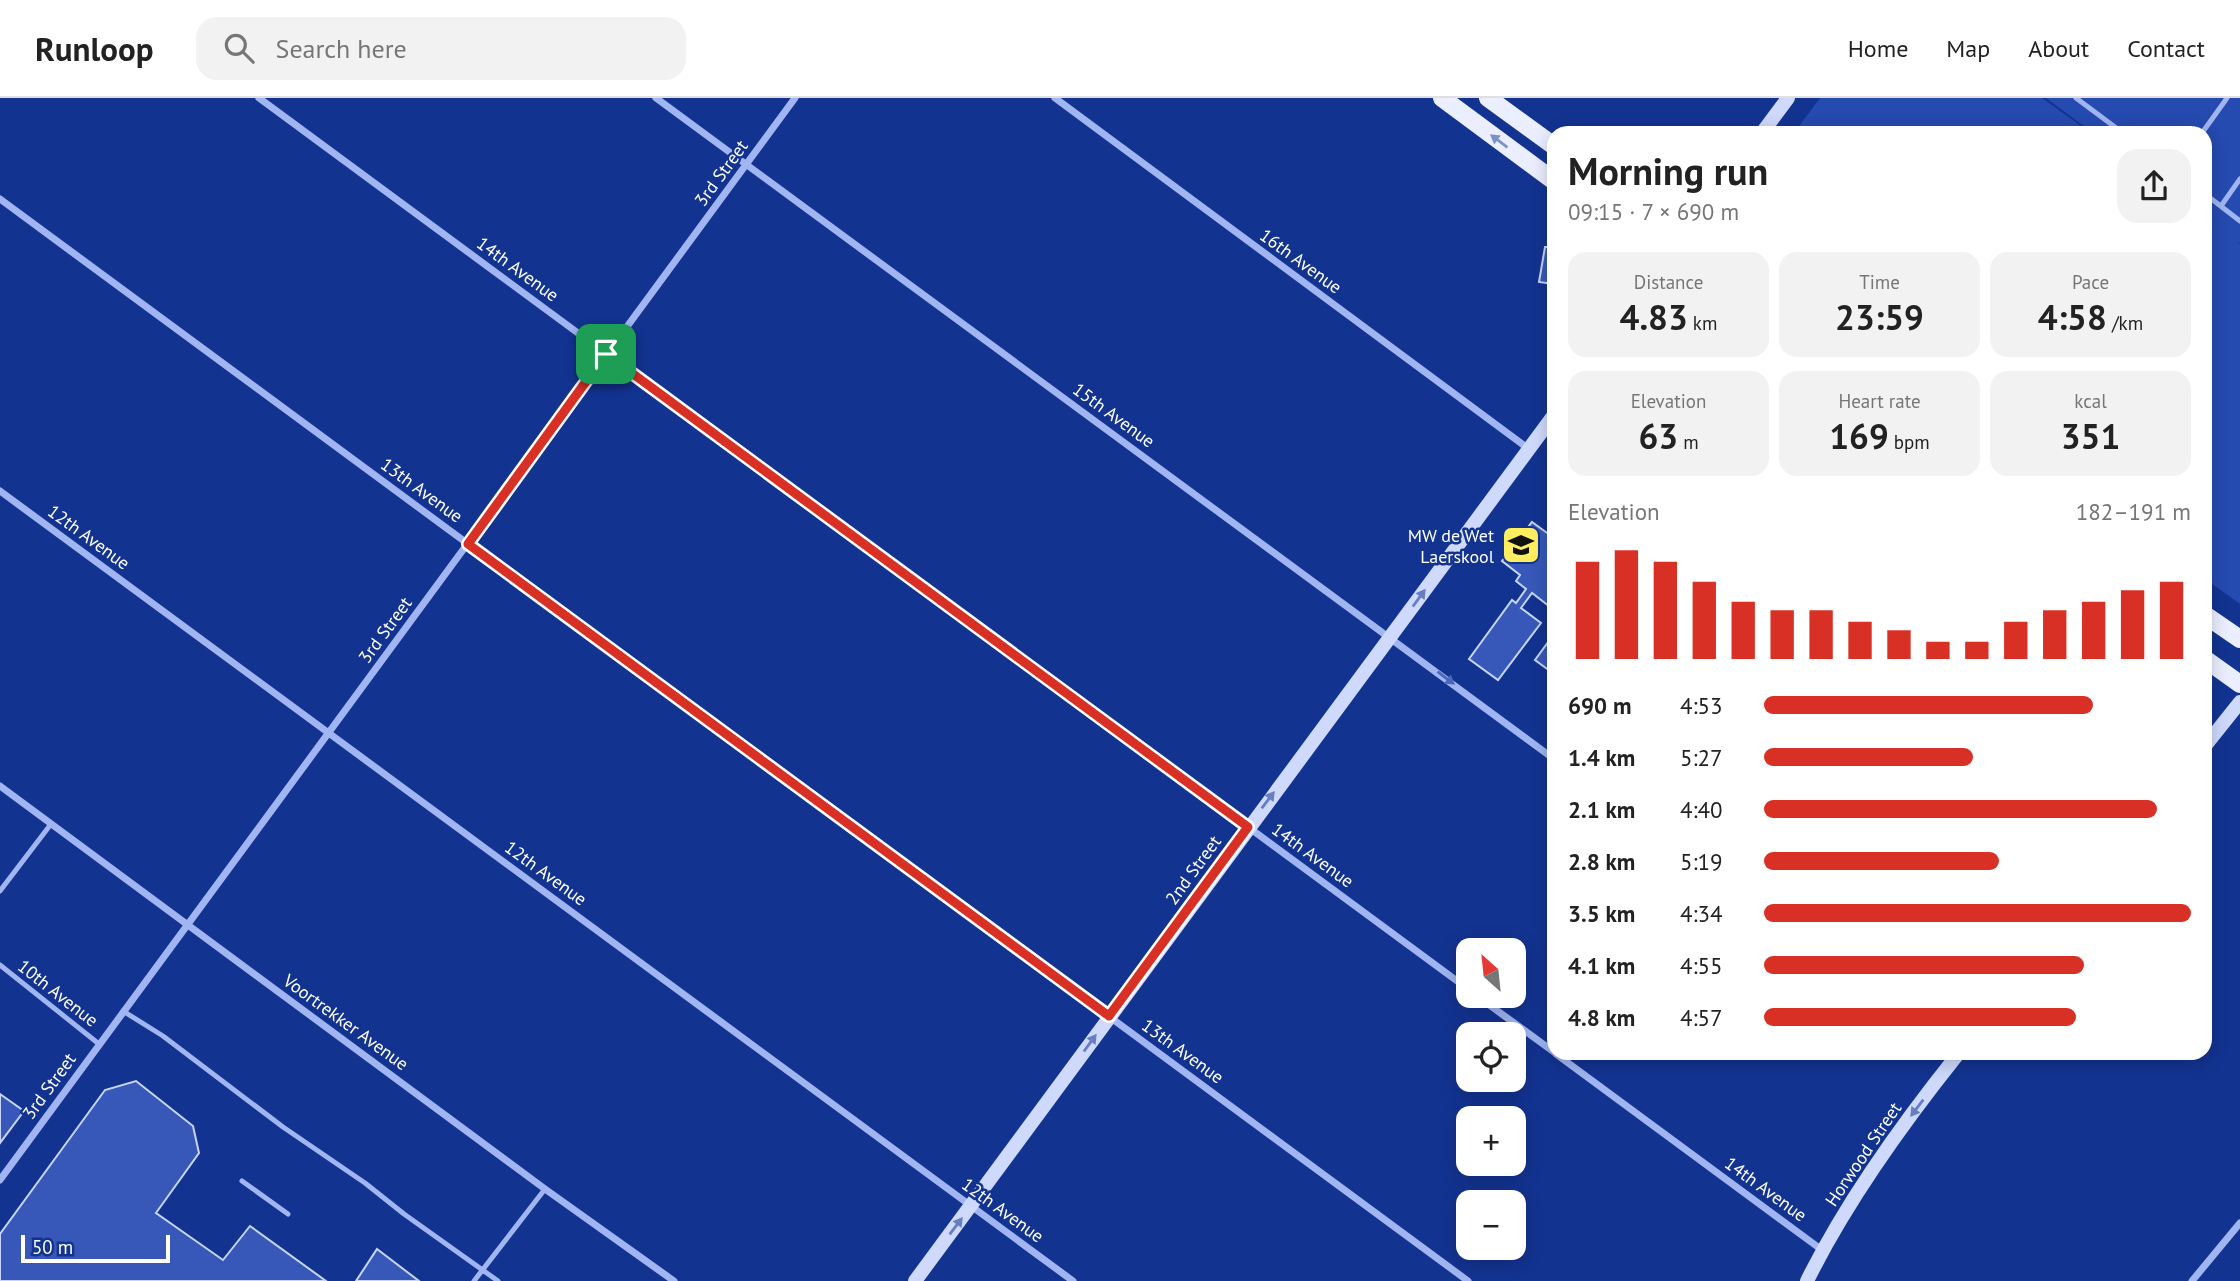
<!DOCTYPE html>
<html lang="en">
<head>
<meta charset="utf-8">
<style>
  body { margin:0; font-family:"PT Sans",sans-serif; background:#f2f2f2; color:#222; height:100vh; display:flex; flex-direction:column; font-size:26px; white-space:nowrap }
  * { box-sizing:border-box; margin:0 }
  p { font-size:23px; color:#767676 }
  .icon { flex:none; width:38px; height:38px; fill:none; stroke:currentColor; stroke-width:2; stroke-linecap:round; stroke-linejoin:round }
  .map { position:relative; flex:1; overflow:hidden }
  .details { position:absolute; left:1547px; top:28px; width:665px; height:934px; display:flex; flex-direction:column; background:#fff; border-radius:21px; box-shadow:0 4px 18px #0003 }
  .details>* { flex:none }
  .needle { width:46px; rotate:333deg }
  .controls { position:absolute; left:1456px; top:840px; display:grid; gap:14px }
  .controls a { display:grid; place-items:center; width:70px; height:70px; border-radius:14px; background:#fff; box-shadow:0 4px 18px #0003; font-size:35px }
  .scale { position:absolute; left:21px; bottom:18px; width:149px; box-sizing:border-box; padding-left:7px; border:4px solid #fff; border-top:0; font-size:19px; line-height:24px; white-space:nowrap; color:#fff; -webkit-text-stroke:5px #133391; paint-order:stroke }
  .pin { position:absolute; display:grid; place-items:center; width:60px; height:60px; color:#fff; margin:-30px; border-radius:14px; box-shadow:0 4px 10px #0006 }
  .round { display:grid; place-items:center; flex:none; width:74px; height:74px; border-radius:21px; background:#f2f2f2 }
  .summary { display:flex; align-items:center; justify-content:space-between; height:119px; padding:0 21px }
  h1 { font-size:38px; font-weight:700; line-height:52px }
  .stats { display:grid; grid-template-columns:repeat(3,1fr); gap:10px; height:119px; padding:7px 21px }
  .stats div { display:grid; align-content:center; border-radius:18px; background:#f2f2f2; text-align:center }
  .stats b { font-size:35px; font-weight:700 }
  .stats small { font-size:19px; font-weight:400 }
  .stats p { font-size:19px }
  .chart { height:196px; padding:14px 21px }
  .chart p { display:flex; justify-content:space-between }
  .chart svg { width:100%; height:126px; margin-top:7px; stroke:#d93025; stroke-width:6 }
  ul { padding:0 21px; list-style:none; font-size:23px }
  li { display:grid; grid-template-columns:112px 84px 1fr; align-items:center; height:52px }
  li i { height:18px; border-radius:9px; background:#d93025 }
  header { display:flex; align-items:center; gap:42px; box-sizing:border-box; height:98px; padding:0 35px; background:#fff; border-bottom:2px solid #e0e0e0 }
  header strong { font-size:33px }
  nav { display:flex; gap:38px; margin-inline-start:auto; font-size:24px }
  .search { width:490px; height:63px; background:#f2f2f2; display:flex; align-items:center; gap:18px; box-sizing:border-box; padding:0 24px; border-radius:21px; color:#767676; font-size:26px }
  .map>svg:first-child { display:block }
  .green { fill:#254ab0 }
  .building { fill:#3758b8; stroke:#c7d5fc; stroke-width:2 }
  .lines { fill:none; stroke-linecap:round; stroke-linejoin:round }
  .lane { stroke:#a0b5f1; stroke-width:5 }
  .street { stroke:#a0b5f1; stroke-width:7 }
  .secondary { stroke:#ced9fc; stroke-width:14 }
  .primary { stroke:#eaeeff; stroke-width:18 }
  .oneway { fill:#7e90c8 }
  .oneway2 { fill:#677ec1 }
  .oneway3 { fill:#4b67b7 }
  .route-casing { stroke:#fff; stroke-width:14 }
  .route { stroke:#d93025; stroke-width:9 }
  .labels { text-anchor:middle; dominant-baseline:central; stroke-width:5; stroke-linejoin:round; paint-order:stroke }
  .street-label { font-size:18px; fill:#fff; stroke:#133391 }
  .poi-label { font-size:18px; fill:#fff; stroke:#133391; text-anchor:end }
</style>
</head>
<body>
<header>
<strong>Runloop</strong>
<div class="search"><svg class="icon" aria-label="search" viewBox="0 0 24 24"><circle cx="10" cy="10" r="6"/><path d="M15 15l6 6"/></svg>Search here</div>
<nav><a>Home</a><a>Map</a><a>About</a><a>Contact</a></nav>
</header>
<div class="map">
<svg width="2240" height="1183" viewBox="0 0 2240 1183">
  <rect width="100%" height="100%" fill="#133391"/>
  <path class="green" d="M1820,0h222l49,35h-297z
    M2046,0h194v145l-4,-2 4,3v360l-35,-25v-446h-112z"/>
  <path class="building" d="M1545,149h9v37l-15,-2z
    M1532,424l22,16v72l-22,-17 -11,15 20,15 -43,57 -29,-21 43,-59 4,3 10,-14 -10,-8 4,-6 -18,-14z
    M1554,536v40l-19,-14z
    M136,983l57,45 6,27 -43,60 67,47 27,-34 76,55h-326v-47l105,-144z
    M0,996l24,17 -24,32z
    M377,1151l42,32h-63z"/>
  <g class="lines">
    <path class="lane" d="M2076,0l47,35
      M2202,35l25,-35
      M2205,96l35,27
      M2221,108l19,-27
      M0,793l51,-67
      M0,867l99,79
      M123,913l40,25 120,91 82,56 39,31 94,67
      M242,1083l46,33
      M474,1183l71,-92"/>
    <path class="street" d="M259,0l1209,891
      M656,0l898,661
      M1055,0l474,351
      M0,101l1468,1082
      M0,393l1073,790
      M0,688l545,403 129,92
      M1477,898l77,56
      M1556,956l266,196
      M0,1082l795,-1082
      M2192,1183l48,-58"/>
    <path class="secondary" d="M1762,35l26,-35
      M2205,648l35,-44
      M915,1183l639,-866
      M1807,1183c40,-81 95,-157 151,-227"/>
    <path class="primary" d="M1442,0l112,83
      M1488,0l66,48
      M2205,517l35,24
      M2205,561l35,25"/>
  </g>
  <defs><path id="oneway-solid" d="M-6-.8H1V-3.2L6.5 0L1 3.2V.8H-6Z" transform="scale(1.75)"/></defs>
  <use class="oneway" href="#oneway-solid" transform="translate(1499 43) rotate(-143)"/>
  <g class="oneway2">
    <use href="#oneway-solid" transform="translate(1419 500) rotate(-54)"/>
    <use href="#oneway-solid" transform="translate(1268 702) rotate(-53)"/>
    <use href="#oneway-solid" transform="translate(1090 945) rotate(-54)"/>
    <use href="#oneway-solid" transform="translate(1917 1010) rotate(127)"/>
    <use href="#oneway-solid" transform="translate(956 1128) rotate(-53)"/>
  </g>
  <use class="oneway3" href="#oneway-solid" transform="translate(1446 580) rotate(37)"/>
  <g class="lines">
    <defs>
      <path id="route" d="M606,256l642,473 -139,189 -641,-472z"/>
    </defs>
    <use href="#route" class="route-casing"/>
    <use href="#route" class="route"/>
  </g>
  <defs>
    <symbol id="school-square" viewBox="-11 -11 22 22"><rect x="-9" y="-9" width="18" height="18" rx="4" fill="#ffef60" stroke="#133391"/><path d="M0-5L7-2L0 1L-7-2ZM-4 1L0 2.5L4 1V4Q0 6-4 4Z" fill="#111"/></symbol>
  </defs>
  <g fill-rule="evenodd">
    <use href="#school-square" x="1499" y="425" width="44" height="44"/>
  </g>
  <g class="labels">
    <g class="street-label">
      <text transform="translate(721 75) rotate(-54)">3rd Street</text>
      <text transform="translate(1301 163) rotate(36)">16th Avenue</text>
      <text transform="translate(518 171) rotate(36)">14th Avenue</text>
      <text transform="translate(1114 317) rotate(36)">15th Avenue</text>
      <text transform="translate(422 392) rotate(36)">13th Avenue</text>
      <text transform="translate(89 439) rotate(36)">12th Avenue</text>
      <text transform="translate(385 532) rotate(-54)">3rd Street</text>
      <text transform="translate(1313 757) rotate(36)">14th Avenue</text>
      <text transform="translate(1193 772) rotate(-54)">2nd Street</text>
      <text transform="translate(546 775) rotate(36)">12th Avenue</text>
      <text transform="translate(58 895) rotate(38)">10th Avenue</text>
      <text transform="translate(346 924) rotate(36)">Voortrekker Avenue</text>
      <text transform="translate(1183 953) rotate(36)">13th Avenue</text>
      <text transform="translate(49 988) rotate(-54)">3rd Street</text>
      <text transform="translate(1863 1056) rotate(-56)">Horwood Street</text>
      <text transform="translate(1766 1091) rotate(36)">14th Avenue</text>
      <text transform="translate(1003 1112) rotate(36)">12th Avenue</text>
    </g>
    <g class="poi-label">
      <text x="1494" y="437">MW de Wet<tspan x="1494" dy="21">Laerskool</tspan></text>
    </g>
  </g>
</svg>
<div class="controls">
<a><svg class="needle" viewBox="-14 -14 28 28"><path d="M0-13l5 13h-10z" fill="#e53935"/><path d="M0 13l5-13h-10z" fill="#767676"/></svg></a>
<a><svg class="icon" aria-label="locate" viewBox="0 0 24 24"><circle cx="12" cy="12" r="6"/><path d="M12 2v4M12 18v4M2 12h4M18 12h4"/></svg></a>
<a>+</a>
<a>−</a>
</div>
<div class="scale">50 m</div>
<div class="pin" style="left:606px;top:256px;background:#1e9e55"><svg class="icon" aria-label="arrive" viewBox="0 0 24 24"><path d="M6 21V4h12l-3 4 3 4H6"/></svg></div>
<section class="details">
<div class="summary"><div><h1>Morning run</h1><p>09:15 · 7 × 690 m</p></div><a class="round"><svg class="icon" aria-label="share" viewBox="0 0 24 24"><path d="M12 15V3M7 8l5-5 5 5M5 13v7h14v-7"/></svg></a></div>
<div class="stats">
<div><p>Distance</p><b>4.83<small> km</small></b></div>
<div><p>Time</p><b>23:59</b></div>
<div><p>Pace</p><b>4:58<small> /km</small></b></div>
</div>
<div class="stats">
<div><p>Elevation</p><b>63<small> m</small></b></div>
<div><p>Heart rate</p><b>169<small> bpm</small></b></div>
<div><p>kcal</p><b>351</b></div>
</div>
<div class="chart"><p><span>Elevation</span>182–191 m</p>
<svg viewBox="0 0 160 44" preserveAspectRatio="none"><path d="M5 44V10M15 44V6M25 44V10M35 44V17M45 44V24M55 44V27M65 44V27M75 44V31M85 44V34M95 44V38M105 44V38M115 44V31M125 44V27M135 44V24M145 44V20M155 44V17"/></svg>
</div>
<ul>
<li><b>690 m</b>4:53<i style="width:77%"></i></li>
<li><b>1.4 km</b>5:27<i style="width:49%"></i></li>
<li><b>2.1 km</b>4:40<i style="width:92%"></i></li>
<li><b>2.8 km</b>5:19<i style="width:55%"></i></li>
<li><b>3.5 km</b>4:34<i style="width:100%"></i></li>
<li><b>4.1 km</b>4:55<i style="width:75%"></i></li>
<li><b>4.8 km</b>4:57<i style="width:73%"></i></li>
</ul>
</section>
</div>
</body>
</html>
